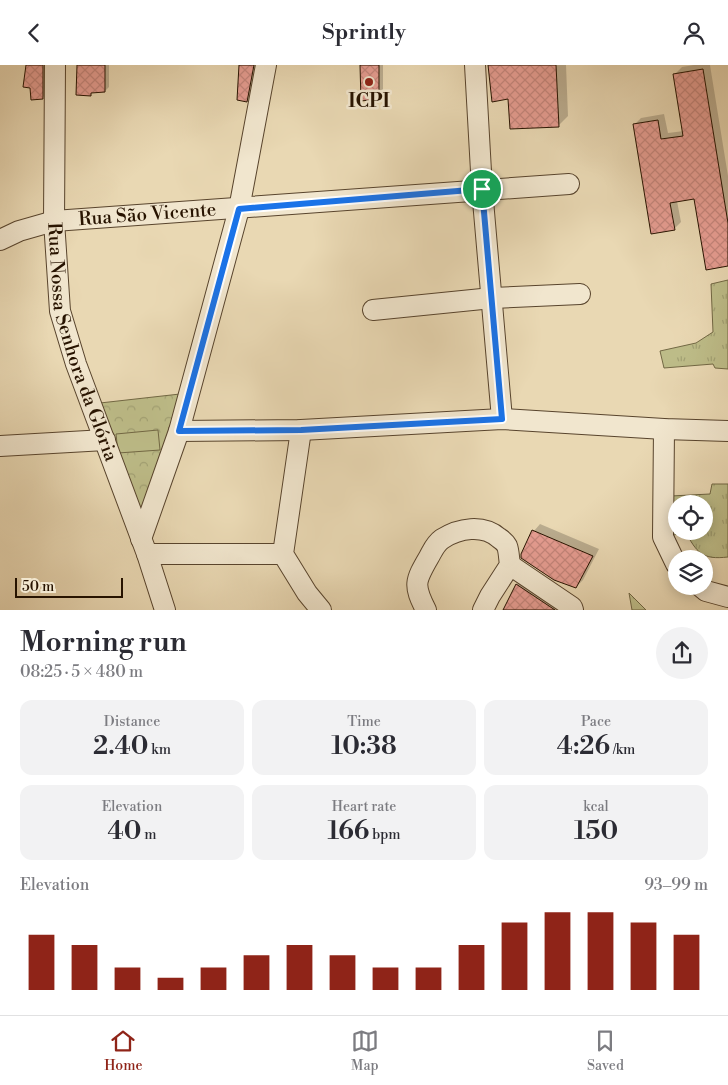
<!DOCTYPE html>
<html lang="en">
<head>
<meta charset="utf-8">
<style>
  body { margin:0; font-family:"Libre Bodoni",serif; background:#f2f2f3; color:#2b2b33; height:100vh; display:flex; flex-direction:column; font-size:19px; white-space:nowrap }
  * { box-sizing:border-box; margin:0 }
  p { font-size:16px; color:#7c7c81 }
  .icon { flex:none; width:28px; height:28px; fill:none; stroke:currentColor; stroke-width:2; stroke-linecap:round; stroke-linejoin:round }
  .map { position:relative; height:545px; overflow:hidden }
  .sheet { display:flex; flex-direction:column; background:#fff; flex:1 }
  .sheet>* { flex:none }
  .fabs { position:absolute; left:668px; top:430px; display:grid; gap:10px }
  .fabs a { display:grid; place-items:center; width:45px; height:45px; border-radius:50%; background:#fff; box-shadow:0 2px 12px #0003; font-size:25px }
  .scale { position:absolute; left:15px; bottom:12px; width:108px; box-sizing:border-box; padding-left:5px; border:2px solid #271300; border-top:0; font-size:14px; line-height:18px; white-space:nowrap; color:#271300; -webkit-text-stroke:4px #f1e6ce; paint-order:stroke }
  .pin { position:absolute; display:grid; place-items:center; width:42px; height:42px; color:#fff; margin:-21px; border:2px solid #fff; border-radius:50%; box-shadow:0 1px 5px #0007 }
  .round { display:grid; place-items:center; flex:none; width:52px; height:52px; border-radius:26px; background:#f2f2f3 }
  .headline { display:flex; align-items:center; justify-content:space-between; height:85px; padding:0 20px }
  h1 { font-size:28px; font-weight:600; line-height:38px }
  .figures { display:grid; grid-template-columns:repeat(3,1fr); gap:8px; height:85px; padding:5px 20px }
  .figures div { display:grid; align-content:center; border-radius:12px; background:#f2f2f3; text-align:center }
  .figures b { font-size:25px; font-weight:600 }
  .figures small { font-size:14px; font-weight:400 }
  .figures p { font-size:14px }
  .chart { height:140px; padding:10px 20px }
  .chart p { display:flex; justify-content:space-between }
  .chart svg { width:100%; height:90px; margin-top:5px; stroke:#8f2418; stroke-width:6 }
  header { display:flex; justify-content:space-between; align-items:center; height:65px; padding:0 20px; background:#fff; font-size:22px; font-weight:600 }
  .dock { display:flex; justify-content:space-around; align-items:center; height:70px; border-top:1px solid #e1e1e2; background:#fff; font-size:14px; color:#7c7c81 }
  .dock a { display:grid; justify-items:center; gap:2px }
  .dock .selected { color:#8f2418 }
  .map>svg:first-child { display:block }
  .grass { fill:url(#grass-tufts); stroke:#726844; fill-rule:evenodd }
  .park { fill:url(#park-crowns); stroke:#726844 }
  .garden { fill:#bdbc88; stroke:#726844 }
  .shadow { fill:#0003 }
  .building { fill:url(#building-cross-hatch); stroke:#271300 }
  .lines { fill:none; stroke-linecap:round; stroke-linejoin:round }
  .minor-casing { stroke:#58442d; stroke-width:22 }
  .minor { stroke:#f1e6ce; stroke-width:20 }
  .route-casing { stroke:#fff; stroke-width:10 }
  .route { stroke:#1a73e8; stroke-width:6 }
  .poi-dot { fill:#8f2418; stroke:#f1e6ce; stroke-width:2 }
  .labels { text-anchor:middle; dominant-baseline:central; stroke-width:5; stroke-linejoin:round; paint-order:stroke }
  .poi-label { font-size:19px; font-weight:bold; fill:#271300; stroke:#f1e6ce }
  .street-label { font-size:19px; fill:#271300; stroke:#f1e6ce }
</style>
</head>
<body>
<header><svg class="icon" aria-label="back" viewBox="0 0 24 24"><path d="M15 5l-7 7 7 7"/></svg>Sprintly<svg class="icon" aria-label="person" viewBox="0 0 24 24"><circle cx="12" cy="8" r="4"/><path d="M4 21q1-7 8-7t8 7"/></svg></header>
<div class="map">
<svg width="728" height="545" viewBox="0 0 728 545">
  <defs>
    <pattern id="grass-tufts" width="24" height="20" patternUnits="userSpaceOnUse" patternTransform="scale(1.25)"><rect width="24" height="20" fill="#bdbc88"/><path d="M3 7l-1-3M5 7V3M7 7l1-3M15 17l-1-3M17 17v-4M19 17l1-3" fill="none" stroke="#a2a174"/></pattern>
    <pattern id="park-crowns" width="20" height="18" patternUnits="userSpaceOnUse" patternTransform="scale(1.25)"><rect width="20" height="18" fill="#bdbc88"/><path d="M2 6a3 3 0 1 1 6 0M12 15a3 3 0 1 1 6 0" fill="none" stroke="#a2a174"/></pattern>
    <pattern id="building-cross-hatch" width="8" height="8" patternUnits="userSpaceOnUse" patternTransform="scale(1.25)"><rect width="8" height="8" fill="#e69d92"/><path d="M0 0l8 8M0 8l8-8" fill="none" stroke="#c5867c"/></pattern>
  </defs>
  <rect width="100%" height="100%" fill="#e9d8b3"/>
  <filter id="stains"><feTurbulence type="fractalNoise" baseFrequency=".004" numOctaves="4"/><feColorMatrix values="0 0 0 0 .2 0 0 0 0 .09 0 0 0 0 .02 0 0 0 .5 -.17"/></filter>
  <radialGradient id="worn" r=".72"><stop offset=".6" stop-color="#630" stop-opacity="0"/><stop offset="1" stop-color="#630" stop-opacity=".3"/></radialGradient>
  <path class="grass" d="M728,215v89l-13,-1 -2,-4 -49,4 -4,-17 36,-8 17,-11 -2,-48z
    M712,419h16v73c-26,3 -31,-4 -43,-26l-16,6 2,-41 39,-2zM676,439h28v27h-28z
    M629,528l17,17h-14z"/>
  <path class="park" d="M180,329l-39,127 -41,-118z"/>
  <path class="garden" d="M158,365l2,20 -42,3 -2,-19z"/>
  <path class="shadow" d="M28,0h27v20l-13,13z
    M78,0h31v22l-4,4h-12l-3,3z
    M240,0h24l-5,23 -12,13z
    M361,0h22v29l-5,4z
    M489,0h77l2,51 -10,10 -48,-28z
    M694,0h16l18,111v89l-33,-67 -18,3 4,21 -7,7 -40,-104 7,-7 23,-4 4,19 16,-2 -9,-57 7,-7z
    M540,459l59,25 -16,31 -7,7 -42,-56z
    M526,510l50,35h-71l12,-26z"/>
  <path class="building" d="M26,0h17v34l-12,1 -1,-12 -7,-1z
    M77,0h28v27l-14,1v3l-15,-1z
    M239,0h15l-7,37 -10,-2z
    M360,0h19v34l-18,2z
    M488,0h68l3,62 -49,2 -2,-30 -16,3z
    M703,4l25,154v43l-22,4 -12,-71 -24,4 5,27 -24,4 -18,-110 25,-4 3,19 22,-3 -10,-62z
    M532,465l61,26 -17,32 -22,-8 -33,-22v-4z
    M516,519l39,26h-52z"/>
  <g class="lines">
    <defs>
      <g id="minor">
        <path id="s1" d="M55,0l-1,156 6,90 16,53 71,190 18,56"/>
        <path d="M475,0l7,124 20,230"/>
        <path id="s2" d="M0,175l19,-9 35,-10 515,-37"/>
        <path d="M373,245l119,-12 88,-4"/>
        <path d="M664,364l-1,108 13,27"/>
        <path d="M301,365l-18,124 24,39 14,17"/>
        <path d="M179,366l122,-1 201,-11 162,10 64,2"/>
        <path d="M0,381l105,-6"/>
        <path d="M141,474l38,-108 60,-222 27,-144"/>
        <path d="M147,489h136"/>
        <path d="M510,500l62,42 1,3"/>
        <path d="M700,521l6,5 22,6"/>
        <path d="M426,545c-13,-25 -11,-29 3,-53 4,-7 6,-13 13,-18 17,-11 41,-15 57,-1 3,2 6,4 8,8 2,5 2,13 3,19l-20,31 -7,14"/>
      </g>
    </defs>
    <use href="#minor" class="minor-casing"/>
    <use href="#minor" class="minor"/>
  </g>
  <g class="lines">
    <defs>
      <path id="route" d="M482,124l20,230 -201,11 -122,1 60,-222z"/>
    </defs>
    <use href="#route" class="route-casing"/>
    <use href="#route" class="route"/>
  </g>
  <circle class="poi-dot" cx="369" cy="17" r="5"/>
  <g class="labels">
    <g class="poi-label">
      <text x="369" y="36">ICPI</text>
    </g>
    <g class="street-label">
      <text stroke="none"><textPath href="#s2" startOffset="151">Rua São Vicente</textPath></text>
      <text stroke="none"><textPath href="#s1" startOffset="281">Rua Nossa Senhora da Glória</textPath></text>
    </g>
  </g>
  <rect width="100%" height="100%" filter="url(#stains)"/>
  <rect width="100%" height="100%" fill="url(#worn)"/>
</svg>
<div class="fabs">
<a><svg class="icon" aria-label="locate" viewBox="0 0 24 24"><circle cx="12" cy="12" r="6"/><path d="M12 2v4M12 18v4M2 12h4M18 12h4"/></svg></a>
<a><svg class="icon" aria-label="layers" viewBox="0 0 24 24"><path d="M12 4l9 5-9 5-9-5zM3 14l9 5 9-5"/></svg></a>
</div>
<div class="scale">50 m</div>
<div class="pin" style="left:482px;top:124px;background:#1e9e55"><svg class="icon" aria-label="arrive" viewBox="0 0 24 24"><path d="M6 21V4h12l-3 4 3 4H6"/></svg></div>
</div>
<section class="sheet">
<div class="headline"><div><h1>Morning run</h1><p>08:25 · 5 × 480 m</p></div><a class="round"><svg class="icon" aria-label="share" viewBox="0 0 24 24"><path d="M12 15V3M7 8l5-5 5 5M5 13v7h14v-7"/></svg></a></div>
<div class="figures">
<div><p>Distance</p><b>2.40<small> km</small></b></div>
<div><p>Time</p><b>10:38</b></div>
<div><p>Pace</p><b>4:26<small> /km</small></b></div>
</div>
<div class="figures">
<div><p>Elevation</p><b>40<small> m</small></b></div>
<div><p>Heart rate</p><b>166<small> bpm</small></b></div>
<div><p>kcal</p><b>150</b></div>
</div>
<div class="chart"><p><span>Elevation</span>93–99 m</p>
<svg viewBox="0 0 160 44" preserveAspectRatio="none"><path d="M5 44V17M15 44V22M25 44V33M35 44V38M45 44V33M55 44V27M65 44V22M75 44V27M85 44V33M95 44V33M105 44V22M115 44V11M125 44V6M135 44V6M145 44V11M155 44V17"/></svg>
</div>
</section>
<nav class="dock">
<a class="selected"><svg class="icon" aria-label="home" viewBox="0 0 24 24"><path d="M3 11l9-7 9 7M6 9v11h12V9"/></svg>Home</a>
<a><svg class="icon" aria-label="map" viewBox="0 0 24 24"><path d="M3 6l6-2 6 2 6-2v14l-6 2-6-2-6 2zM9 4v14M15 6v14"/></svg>Map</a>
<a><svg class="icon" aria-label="saved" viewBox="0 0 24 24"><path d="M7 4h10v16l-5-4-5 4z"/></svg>Saved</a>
</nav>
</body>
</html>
